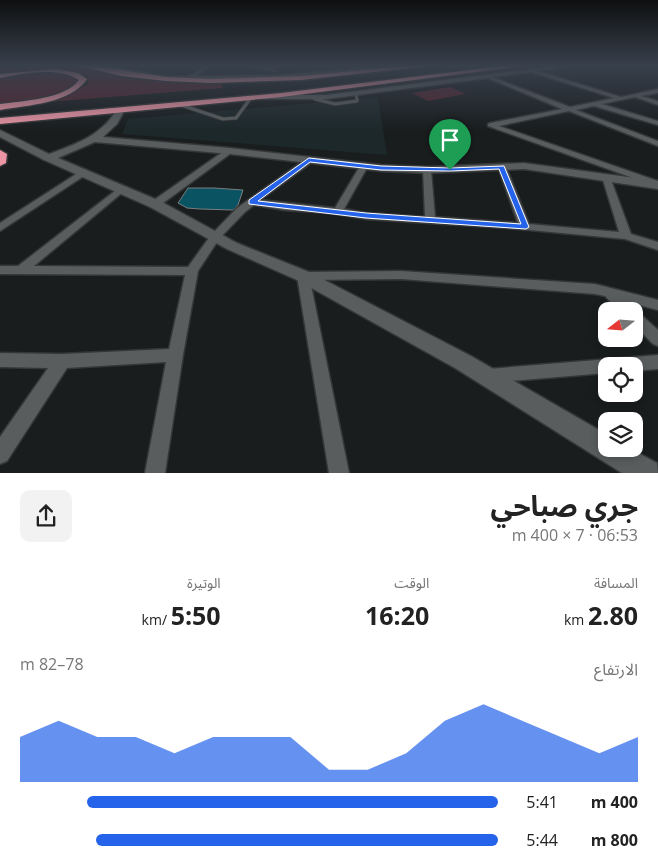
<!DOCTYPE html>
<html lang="ar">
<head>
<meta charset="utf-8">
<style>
  body { margin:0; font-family:"Open Sans","Noto Sans Arabic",sans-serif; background:#f2f2f2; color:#222; direction:rtl; height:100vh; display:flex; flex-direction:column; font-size:19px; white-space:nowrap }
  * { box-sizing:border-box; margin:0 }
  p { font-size:16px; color:#767676 }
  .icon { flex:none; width:28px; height:28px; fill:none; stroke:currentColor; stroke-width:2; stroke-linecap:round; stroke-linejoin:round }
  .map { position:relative; height:473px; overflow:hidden; direction:ltr }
  .drawer { display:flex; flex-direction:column; background:#fff; flex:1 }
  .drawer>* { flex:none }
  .needle { width:32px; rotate:253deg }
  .tools { position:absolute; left:598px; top:302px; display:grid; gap:10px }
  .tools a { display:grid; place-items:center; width:45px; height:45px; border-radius:10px; background:#fff; box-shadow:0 2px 8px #0003; font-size:25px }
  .pin { position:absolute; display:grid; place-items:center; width:42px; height:42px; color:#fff; margin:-51px -21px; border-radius:50% 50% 50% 0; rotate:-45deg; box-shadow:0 0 5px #0007 }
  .pin .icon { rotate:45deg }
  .round { display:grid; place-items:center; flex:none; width:52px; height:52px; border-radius:10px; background:#f2f2f2 }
  .summary { display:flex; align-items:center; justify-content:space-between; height:85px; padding:0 20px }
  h1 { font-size:28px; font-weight:700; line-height:38px }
  .figures { display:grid; grid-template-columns:repeat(3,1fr); gap:8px; height:85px; padding:5px 20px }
  .figures div { display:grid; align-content:center }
  .figures b { font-size:25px; font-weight:700 }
  .figures small { font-size:14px; font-weight:400 }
  .figures p { font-size:14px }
  .chart { height:140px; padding:10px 20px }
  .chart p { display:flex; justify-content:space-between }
  .chart svg { width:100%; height:90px; margin-top:5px; fill:#2563eb; opacity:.7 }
  ul { padding:0 20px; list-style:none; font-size:16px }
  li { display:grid; grid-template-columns:80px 60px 1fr; align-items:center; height:38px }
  li i { height:12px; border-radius:6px; background:#2563eb }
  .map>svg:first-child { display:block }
  .built { fill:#1d282a }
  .green { fill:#552530 }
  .building { fill:#0a5362; stroke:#797e7f }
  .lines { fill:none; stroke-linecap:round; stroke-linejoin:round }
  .lane-far1-casing { stroke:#343637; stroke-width:4 }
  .lane-casing { stroke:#343637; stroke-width:4.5 }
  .street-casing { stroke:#343637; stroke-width:3 }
  .secondary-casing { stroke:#343637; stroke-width:3 }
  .highway-casing { stroke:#343637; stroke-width:3 }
  .lane-far1 { stroke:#595d5e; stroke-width:2.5 }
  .lane { stroke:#595d5e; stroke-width:3 }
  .street { fill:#595d5e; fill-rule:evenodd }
  .secondary { fill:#595d5e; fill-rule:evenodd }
  .highway { fill:#ed95a5; fill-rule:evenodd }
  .path-bridge { stroke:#8a8e8e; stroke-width:1; stroke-dasharray:2 1; stroke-linecap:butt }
  .route { fill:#2563eb; stroke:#fff; fill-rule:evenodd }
</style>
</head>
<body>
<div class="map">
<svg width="658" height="473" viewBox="0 0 658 473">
  <rect width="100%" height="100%" fill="#191d1e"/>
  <path class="built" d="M378,97l9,58 -265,-21 6,-15z"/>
  <path class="green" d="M0,65h68l46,9 106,8 3,6 -188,15 34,-9 19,-10 1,-6c-15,-16 -68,-6 -89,-4z
    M56,73l16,4 5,3c-8,17 -60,22 -77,24v-27z
    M450,87l16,7 -38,7 -16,-8z"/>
  <path class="building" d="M188,188h26l29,2 -5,15 -5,5 -33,-1 -13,-1 -9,-5z"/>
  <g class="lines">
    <defs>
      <path id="lane-far1" d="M356,93l1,7
        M313,98l6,2
        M249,100l2,-2"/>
      <path id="lane" d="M315,99l20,5 22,-3v-2
        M181,105l42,14 13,-1 14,-19"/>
      <path id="street" d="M90,65c32,0 65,14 98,11 8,-1 14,-11 24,-11l-16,11h4l77,-1 109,-9 2,1 -37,5 -74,6 -77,2 -74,-7z
        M243,65h11l24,6 -2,1z
        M266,65h33v1l-31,1z
        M561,65h15l-38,6 83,26 37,-8v4l-17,3 17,5v4l-23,-8 -33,7 56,17v4l-64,-19 -18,4 82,31v5l-89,-35 -70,15 159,55v6l-170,-61v-2l2,-1 72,-14 -74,-31 -162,21h-66l-3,-2 3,-2h66zM533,72l1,1 80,25 -44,9 -78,-30z
        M227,149l7,2 -75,55h-8l-1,-2 1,-2z
        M309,157l3,1v4l-52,38 75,8 25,-42 4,-3 4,3 -24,43 22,4 59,4 -2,-47 4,-3 4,3 4,47 83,6 -20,-56 4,-3 4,3 23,57 90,8 -17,-55 4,-3 4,3 21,57 27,8v8l-33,-11 -117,-11 -142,-9 -35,-6 -47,-3 -30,-5 -9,7 -26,27 -21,32 -15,84 -18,118h-20l21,-111 -99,6 -60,93 -7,3v-27l48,-69 -48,-1v-14l62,1 107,-5 16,-74 -185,-1v-8h18l102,-79 3,1v4l-89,74 154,1 23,-32 26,-27z
        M84,169l4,3 -1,2 -87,57v-8z
        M401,271l194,13 63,16v10l-31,-8 31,28v16l-5,-2 -19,-19v-14h-15l-14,-15 -10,-2 -194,-15 -91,1 39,193h-20l-32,-197 1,-3 5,-1z
        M658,355v14l-24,2v-5h-28v7l-118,10 -6,-2 -2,-5 2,-5 6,-2z"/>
      <path id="secondary" d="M119,110l4,3 -6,11 -14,13 127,11 151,17 46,2 97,-4 134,18v8l-134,-20 -97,4 -46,-2 -151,-17 -135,-12 -37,16 102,43 77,42 72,29 162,84 135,78v15h25l26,14 1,10h-36l-167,-105 -158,-88 -70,-31 -77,-42 -106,-47 -44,-23v-7l49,24c27,-10 51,-18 67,-43z"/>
      <path id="highway" d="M74,65h14l78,12 45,2 90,-3 114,-11h23l-137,15 -90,3 -45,-2 -45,-5z
        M511,65h21l-251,32 -281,27v-6l281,-25z
        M55,69l23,4 9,6c-17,25 -60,26 -87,31v-6c21,-3 66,-5 79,-24 -22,-14 -55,-6 -79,-2v-4z
        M0,150l7,4 -1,9 -6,3z"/>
    </defs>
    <use href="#lane-far1" class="lane-far1-casing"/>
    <use href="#lane" class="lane-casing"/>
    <use href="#street" class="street-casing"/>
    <use href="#secondary" class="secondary-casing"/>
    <use href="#highway" class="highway-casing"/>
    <use href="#lane-far1" class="lane-far1"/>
    <use href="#lane" class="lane"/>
    <use href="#street" class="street"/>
    <use href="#secondary" class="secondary"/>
    <use href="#highway" class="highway"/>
    <path class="path-bridge" d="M540,65l17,6"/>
  </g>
  <linearGradient id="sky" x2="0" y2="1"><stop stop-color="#0e1010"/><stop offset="0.5" stop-color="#38404c"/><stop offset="1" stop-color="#38404c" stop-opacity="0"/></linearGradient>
  <rect width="658" height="131" fill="url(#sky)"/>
  <path class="route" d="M309,158l72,8 69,2 54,-2 25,61 -3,2 -160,-11 -117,-14v-4zM310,162l71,8 69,1 49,-2 22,55 -155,-11 -108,-12z"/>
</svg>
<div class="tools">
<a><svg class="needle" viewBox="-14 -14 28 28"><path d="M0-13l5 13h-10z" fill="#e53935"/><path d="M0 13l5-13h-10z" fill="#767676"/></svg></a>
<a><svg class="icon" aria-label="locate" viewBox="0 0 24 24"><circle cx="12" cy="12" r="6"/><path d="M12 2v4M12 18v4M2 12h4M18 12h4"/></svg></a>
<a><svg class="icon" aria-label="layers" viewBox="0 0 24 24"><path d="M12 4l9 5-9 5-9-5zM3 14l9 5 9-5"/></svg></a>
</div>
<div class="pin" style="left:450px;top:170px;background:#1e9e55"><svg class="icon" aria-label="arrive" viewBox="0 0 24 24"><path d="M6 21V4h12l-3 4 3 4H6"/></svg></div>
</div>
<section class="drawer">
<div class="summary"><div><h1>جري صباحي</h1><p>06:53 · 7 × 400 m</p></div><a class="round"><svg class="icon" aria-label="share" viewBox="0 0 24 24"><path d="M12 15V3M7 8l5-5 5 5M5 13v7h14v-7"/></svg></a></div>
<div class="figures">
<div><p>المسافة</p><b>2.80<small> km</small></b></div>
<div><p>الوقت</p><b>16:20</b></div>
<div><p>الوتيرة</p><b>5:50<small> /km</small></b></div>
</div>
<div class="chart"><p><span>الارتفاع</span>78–82 m</p>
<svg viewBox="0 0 160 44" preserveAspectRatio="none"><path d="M0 44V22L10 14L20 22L30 22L40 30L50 22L60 22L70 22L80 38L90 38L100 30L110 14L120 6L130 14L140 22L150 30L160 22V44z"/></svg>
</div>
<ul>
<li><b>400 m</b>5:41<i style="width:86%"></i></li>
<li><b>800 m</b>5:44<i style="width:84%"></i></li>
</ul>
</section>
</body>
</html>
